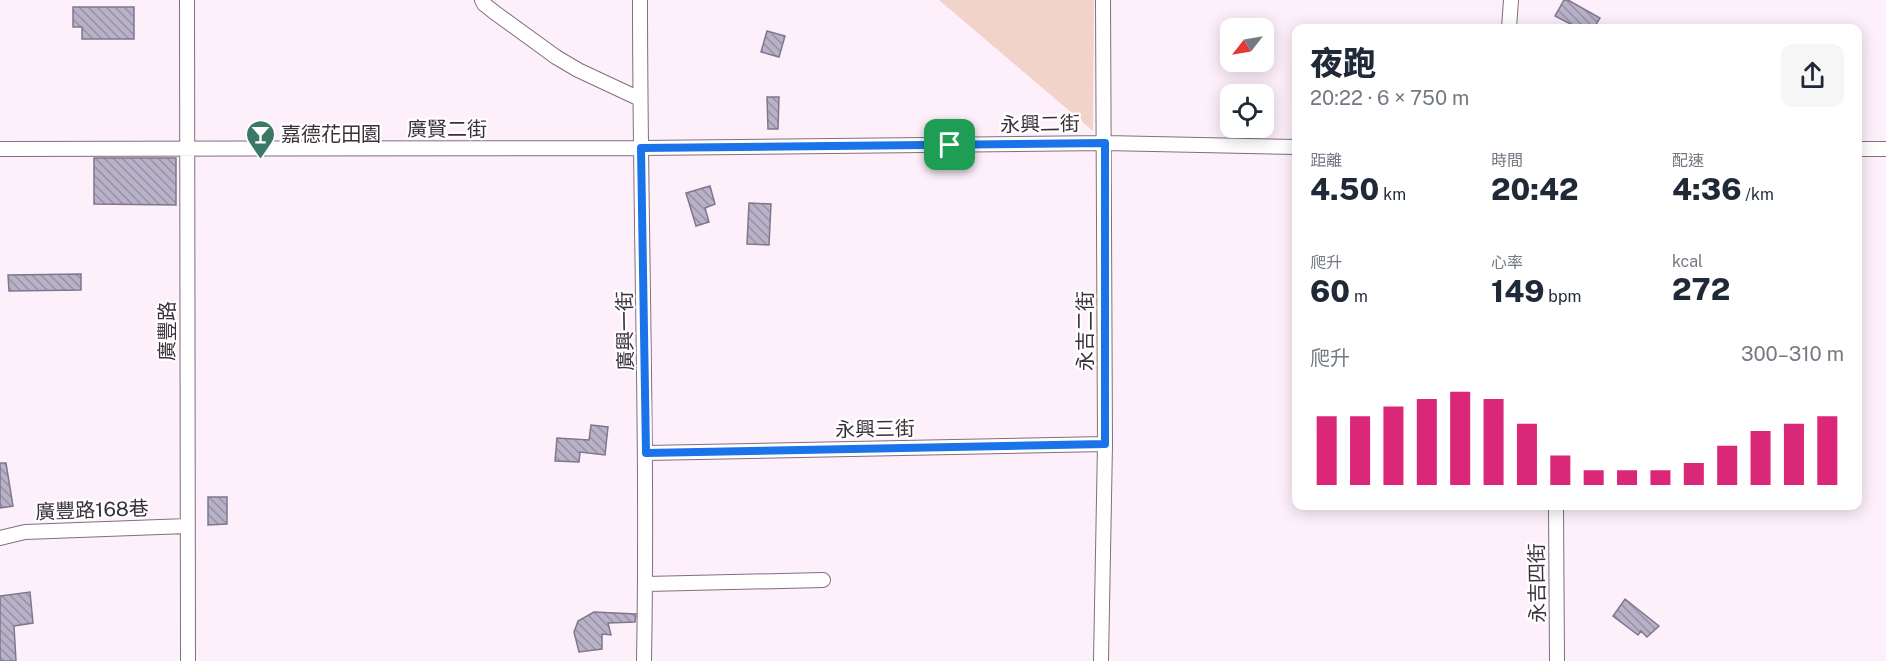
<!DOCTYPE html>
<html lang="zh-TW">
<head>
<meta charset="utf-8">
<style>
  body { margin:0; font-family:"Public Sans","Noto Sans TC",sans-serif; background:#f6f6f7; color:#1f2937; height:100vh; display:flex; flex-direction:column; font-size:22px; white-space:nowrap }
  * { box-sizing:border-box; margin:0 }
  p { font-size:20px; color:#747a83 }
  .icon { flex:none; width:33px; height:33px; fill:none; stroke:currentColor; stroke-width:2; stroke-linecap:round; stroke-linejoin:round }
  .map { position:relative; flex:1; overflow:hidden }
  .side { position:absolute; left:1292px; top:24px; width:570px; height:486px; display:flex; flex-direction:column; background:#fff; border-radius:12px; box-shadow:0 3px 15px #0003 }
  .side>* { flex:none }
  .needle { width:39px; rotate:239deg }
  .buttons { position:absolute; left:1220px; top:18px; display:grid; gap:12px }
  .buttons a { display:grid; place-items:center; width:54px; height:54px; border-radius:12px; background:#fff; box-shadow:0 3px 15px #0003; font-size:30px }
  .pin { position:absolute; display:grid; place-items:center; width:51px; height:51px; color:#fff; margin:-26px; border-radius:12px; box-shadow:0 3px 9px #0006 }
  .round { display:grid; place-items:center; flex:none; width:63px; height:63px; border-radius:12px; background:#f6f6f7 }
  .summary { display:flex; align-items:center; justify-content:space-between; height:102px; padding:0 18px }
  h1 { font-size:33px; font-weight:800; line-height:45px }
  .figures { display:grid; grid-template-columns:repeat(3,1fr); gap:9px; height:102px; padding:6px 18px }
  .figures div { display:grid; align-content:center }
  .figures b { font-size:30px; font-weight:800 }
  .figures small { font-size:16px; font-weight:400 }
  .figures p { font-size:16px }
  .chart { height:168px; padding:12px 18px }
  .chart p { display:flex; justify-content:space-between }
  .chart svg { width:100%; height:108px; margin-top:6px; stroke:#db2777; stroke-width:6 }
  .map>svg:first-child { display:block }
  .grass { fill:#f2d3ca }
  .building { fill:url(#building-back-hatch); stroke:#7e778d; stroke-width:1.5 }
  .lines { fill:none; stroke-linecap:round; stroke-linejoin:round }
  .street-casing { stroke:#816e7e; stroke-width:16 }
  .street { stroke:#fff; stroke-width:14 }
  .route-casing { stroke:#fff; stroke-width:12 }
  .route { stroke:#1a73e8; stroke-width:8 }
  .labels { text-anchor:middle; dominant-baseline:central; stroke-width:4.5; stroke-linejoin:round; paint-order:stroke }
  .street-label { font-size:20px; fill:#3a3138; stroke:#fff }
  .poi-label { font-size:20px; fill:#3a3138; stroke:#fff; text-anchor:start }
</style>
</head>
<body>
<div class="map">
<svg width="1886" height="661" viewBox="0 0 1886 661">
  <defs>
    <pattern id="building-back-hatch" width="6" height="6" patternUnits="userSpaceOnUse" patternTransform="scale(1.5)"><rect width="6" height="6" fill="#b8b1c8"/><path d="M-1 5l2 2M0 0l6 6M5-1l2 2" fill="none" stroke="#9791a3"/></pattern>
  </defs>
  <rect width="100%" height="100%" fill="#fef0fb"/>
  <path class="grass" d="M939,0h155l-1,131z"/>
  <path class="building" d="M1564,0h4l32,18 -6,10h-16l-23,-12z
    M73,7h61v32h-52v-12h-9z
    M767,31l18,5 -6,21 -18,-5z
    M767,97h12l-1,32h-10z
    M94,158h82v47l-82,-1z
    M710,186l5,18 -10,4 4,14 -13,4 -10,-33z
    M749,203l22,1 -2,41 -22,-1z
    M81,274v16l-72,1 -1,-16z
    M591,425l17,2 -3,28 -25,-3 -1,10 -24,-1 2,-23 32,2z
    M0,463h6l7,43 -13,2z
    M208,497h19v27l-19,1z
    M30,592l3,31 -19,3 2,35h-16v-65z
    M1625,599l34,27 -12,11 -6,-6 -3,4 -25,-19z
    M594,612l42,2 -1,8 -27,1 3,12 -9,-1v15l-23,3 -5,-20 4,-11z"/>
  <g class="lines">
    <defs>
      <path id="street" d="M187,0l1,661
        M482,0l2,4 10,8 62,45 22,13 62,29
        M640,0c0,220 8,441 4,661
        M1509,28l2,-28
        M0,149l641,-1 464,-5 191,4
        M1857,149h29
        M646,453l459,-9
        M1556,506l1,155
        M0,538l25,-6 162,-6
        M646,584l177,-4
        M1101,661l4,-217 -2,-444"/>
    </defs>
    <use href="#street" class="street-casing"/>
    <use href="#street" class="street"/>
  </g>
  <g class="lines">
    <defs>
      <path id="route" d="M1105,143v301l-459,9 -5,-305z"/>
    </defs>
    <use href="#route" class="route-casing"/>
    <use href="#route" class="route"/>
  </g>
  <defs>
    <symbol id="bar-pin" viewBox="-11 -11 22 30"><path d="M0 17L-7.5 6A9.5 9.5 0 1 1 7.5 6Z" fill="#3a7965" stroke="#fff"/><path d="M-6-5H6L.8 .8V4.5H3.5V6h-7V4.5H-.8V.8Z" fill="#fff"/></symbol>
  </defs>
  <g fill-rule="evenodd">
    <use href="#bar-pin" x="244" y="118" width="33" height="45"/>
  </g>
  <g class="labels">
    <g class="street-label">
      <text transform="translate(1040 124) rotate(-1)">永興二街</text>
      <text x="447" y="129">廣賢二街</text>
      <text transform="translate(167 331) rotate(-90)">廣豐路</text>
      <text transform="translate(625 331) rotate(-91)">廣興一街</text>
      <text transform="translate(1085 331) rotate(-90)">永吉二街</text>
      <text transform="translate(875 429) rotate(-1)">永興三街</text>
      <text transform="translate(92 510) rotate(-2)">廣豐路168巷</text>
      <text transform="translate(1537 583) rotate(-91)">永吉四街</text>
    </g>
    <g class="poi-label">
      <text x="281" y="134">嘉德花田園</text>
    </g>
  </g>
</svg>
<div class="buttons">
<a><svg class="needle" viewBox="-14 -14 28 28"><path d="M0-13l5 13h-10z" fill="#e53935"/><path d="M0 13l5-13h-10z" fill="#747a83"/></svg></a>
<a><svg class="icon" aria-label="locate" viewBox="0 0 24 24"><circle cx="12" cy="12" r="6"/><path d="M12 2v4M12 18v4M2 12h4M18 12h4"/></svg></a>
</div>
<div class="pin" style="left:950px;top:145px;background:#1e9e55"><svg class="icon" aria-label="arrive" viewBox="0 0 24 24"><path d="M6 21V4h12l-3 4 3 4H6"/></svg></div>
<section class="side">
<div class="summary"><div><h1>夜跑</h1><p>20:22 · 6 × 750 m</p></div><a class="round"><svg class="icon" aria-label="share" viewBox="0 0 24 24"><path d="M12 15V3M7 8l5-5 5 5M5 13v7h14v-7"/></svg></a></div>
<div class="figures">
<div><p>距離</p><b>4.50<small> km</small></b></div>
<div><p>時間</p><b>20:42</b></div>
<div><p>配速</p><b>4:36<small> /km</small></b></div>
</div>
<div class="figures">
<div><p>爬升</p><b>60<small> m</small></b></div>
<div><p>心率</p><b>149<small> bpm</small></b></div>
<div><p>kcal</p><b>272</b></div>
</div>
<div class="chart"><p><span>爬升</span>300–310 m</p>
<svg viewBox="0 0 160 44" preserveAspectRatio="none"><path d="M5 44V16M15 44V16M25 44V12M35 44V9M45 44V6M55 44V9M65 44V19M75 44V32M85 44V38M95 44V38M105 44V38M115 44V35M125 44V28M135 44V22M145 44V19M155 44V16"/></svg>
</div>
</section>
</div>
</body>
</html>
